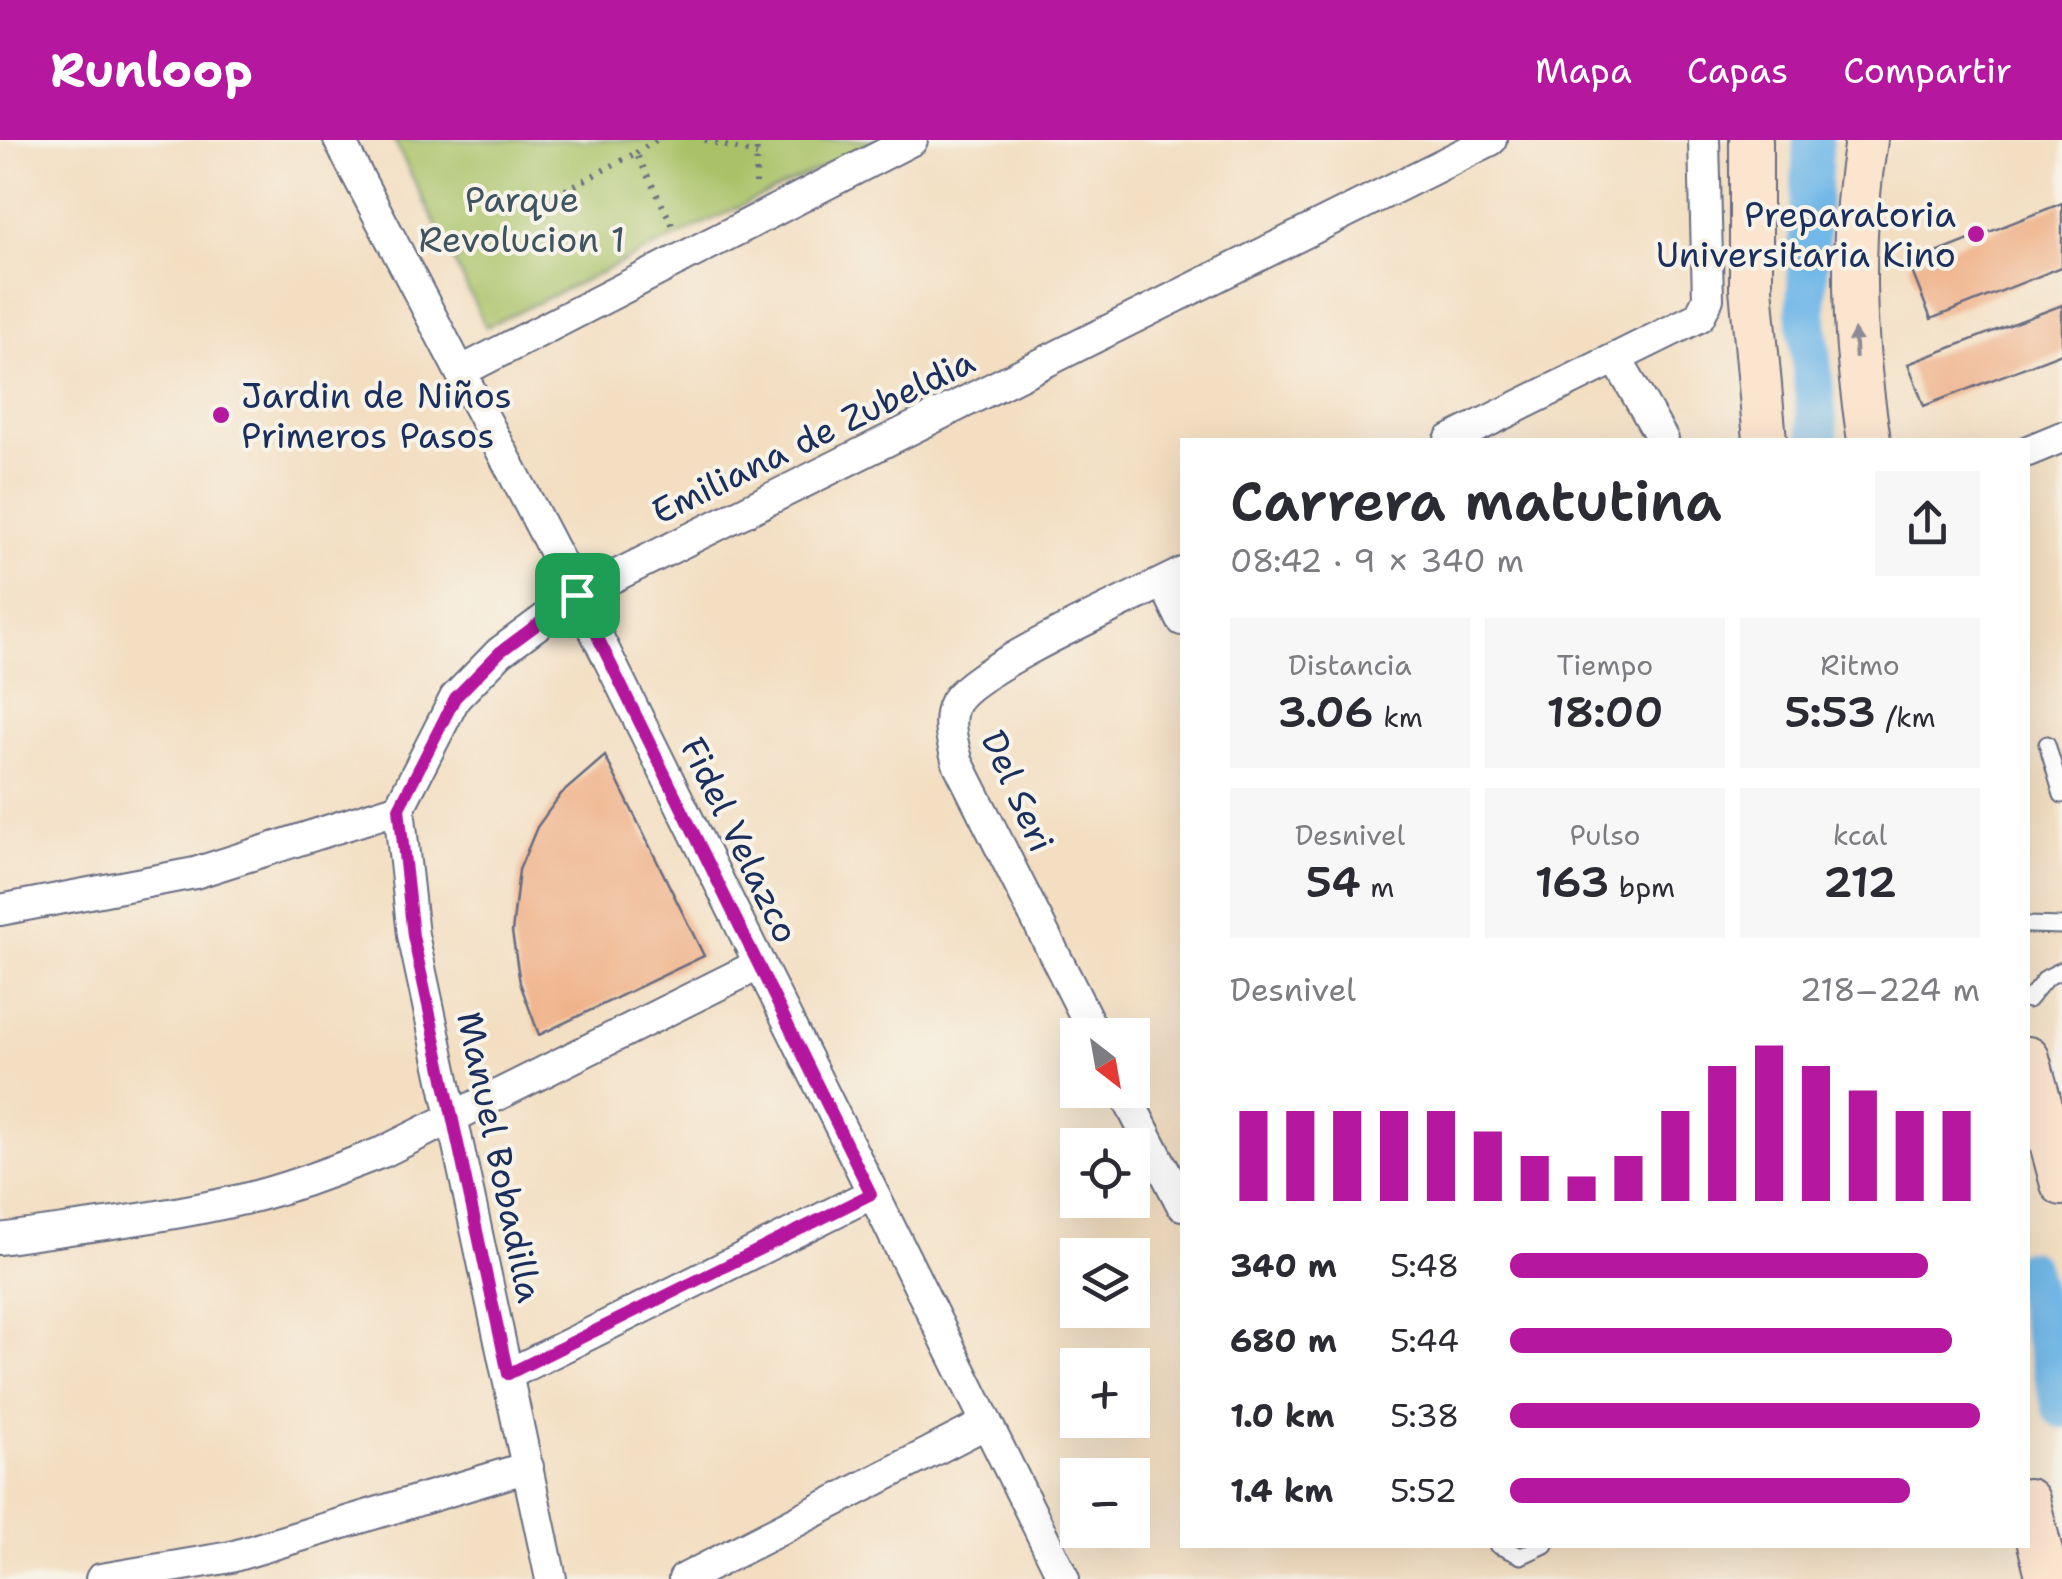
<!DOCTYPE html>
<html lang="es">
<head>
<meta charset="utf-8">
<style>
  body { margin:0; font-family:"Shantell Sans",sans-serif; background:#f7f7f7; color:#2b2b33; height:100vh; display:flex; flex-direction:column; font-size:38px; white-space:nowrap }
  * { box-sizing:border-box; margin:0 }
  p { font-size:32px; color:#7c7c81 }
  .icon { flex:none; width:55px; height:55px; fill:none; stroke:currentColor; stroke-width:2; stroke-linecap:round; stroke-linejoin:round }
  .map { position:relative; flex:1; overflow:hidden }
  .details { position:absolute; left:1180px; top:298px; width:850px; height:1110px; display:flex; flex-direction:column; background:#fff; border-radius:0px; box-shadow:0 10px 40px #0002 }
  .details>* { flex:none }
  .needle { width:65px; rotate:149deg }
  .controls { position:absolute; left:1060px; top:878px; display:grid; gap:20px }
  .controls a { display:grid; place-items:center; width:90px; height:90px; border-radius:0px; background:#fff; box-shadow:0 10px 40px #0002; font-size:50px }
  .pin { position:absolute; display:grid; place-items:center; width:85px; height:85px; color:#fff; margin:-42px; border-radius:20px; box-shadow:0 5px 15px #0006 }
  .round { display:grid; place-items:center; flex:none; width:105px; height:105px; border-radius:0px; background:#f7f7f7 }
  .summary { display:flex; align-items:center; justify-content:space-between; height:170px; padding:0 50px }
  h1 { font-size:55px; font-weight:600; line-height:75px }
  .stats { display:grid; grid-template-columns:repeat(3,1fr); gap:15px; height:170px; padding:10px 50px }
  .stats div { display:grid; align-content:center; border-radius:0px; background:#f7f7f7; text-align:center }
  .stats b { font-size:42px; font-weight:600 }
  .stats small { font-size:28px; font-weight:400 }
  .stats p { font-size:28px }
  .chart { height:280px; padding:20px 50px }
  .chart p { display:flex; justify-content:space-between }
  .chart svg { width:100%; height:180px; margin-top:10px; stroke:#b5179e; stroke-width:6 }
  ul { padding:0 50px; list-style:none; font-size:32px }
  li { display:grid; grid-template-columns:160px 120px 1fr; align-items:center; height:75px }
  li i { height:25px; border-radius:12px; background:#b5179e }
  header { display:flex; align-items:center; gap:60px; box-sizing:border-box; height:140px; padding:0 50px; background:#b5179e; color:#fff }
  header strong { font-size:48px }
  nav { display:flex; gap:55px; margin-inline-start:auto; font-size:35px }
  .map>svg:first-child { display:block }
  .green { fill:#a9c267; stroke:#627862; stroke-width:2.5 }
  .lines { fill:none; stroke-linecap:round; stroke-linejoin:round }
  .canal { stroke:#71b8e8; stroke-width:40 }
  .building { fill:#efb188 }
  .lane-casing { stroke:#676c81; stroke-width:19 }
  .street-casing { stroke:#676c81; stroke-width:34 }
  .secondary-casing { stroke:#676c81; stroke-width:46 }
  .path { stroke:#676c81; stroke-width:6; stroke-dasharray:2.5 8; stroke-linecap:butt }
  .lane { stroke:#fff; stroke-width:15 }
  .street { stroke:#fff; stroke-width:30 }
  .secondary { stroke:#fce5cf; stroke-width:42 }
  .oneway { fill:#8c8a96 }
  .route-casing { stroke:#fff; stroke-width:20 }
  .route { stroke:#b5179e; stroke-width:12 }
  .poi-dot { fill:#b5179e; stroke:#f7f3e8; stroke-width:4 }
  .labels { text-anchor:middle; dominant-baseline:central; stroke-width:8; stroke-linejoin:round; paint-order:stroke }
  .park-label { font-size:35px; fill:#3e5460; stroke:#f7f3e8 }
  .poi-label { font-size:35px; fill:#1b2f5e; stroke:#f7f3e8; text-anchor:end }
  .street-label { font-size:35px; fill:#1b2f5e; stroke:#f7f3e8 }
</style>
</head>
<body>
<header>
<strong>Runloop</strong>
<nav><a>Mapa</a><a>Capas</a><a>Compartir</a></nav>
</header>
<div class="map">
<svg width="2062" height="1439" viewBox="0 0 2062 1439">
  <rect width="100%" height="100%" fill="#f7f3e8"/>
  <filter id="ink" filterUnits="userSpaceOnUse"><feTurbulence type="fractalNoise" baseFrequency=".01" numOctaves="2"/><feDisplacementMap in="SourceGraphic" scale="20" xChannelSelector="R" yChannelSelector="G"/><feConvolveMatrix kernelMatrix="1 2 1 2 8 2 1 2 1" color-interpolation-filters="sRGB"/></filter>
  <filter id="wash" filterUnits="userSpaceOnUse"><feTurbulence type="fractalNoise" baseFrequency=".0048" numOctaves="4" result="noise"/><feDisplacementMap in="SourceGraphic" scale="40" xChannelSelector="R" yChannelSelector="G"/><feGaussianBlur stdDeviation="2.25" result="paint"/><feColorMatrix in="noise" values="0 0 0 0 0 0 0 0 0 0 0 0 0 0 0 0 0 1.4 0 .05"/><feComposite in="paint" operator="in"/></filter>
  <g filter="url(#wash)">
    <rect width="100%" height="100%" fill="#f3dec1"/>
    <path class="green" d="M394,0h486l-394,187z"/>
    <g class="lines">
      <path class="canal" d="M1813,0l-7,171 13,129
        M2028,1130l34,138"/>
    </g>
    <g id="blocks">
      <path class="building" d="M2062,63v64l-131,52 -22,-55z
        M2062,165v48l-138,53 -16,-42z
        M605,616l99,200 -165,79 -19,-52 -8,-51 7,-62 18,-43 24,-33z"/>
    </g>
  </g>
  <g filter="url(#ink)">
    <use href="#blocks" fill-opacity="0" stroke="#676c81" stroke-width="2.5"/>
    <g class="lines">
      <defs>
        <path id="lane" d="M2047,604l15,51
          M2028,785l34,1
          M2028,860l18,-22 16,-8
          M1497,1405l24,11 24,-11"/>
        <path id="street" d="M339,0l238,455 487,984
          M1616,218l47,82
          M462,231l450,-231
          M1450,300l249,-123 9,-18 -4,-159
          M2028,311l34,-14
          M1164,443l18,37
          M399,668l14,127 138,644
          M0,770l195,-37 204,-65 56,-110 45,-46 77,-57 914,-455
          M1095,895l-137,-272c-5,-19 -13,-42 -3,-61 18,-34 185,-107 227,-129
          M1123,950l59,115
          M0,1099c81,-12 164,-21 244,-40 47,-11 93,-30 139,-47l377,-188
          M509,1234l362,-180
          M101,1439l130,-22 297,-90
          M684,1439l303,-156"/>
        <path id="secondary" d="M1751,0v148l14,152
          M1866,0c-17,102 -13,199 3,300
          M2028,918l34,126
          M2028,1360l20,79"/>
      </defs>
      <use href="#lane" class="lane-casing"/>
      <use href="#street" class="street-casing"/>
      <use href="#secondary" class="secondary-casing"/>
      <path class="path" d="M705,0l52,15
        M636,13l20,-13
        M756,44l1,-44
        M556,55l80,-42 38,75"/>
      <use href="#lane" class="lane"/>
      <use href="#street" class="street"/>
      <use href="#secondary" class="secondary"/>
    </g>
    <defs><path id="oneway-solid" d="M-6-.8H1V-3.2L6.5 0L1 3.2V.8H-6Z" transform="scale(2.5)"/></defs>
    <use class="oneway" href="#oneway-solid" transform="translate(1855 204) rotate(-93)"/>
  </g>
  <g class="lines" filter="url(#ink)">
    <defs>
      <path id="route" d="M577,455l294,599 -363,180 -95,-438 -14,-128 56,-110 45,-46z"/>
    </defs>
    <use href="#route" class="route-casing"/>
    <use href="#route" class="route"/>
  </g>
  <g class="poi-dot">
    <circle cx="1976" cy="94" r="10"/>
    <circle cx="221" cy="275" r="10"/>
  </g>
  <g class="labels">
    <g class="park-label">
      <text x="522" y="59">Parque<tspan x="522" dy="40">Revolucion 1</tspan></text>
    </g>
    <g class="poi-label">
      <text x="1956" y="74">Preparatoria<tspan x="1956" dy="40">Universitaria Kino</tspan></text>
      <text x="241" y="255" text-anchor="start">Jardin de Niños<tspan x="241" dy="40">Primeros Pasos</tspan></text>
    </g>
    <g class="street-label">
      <text transform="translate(813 296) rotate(-26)">Emiliana de Zubeldia</text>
      <text transform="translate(1018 651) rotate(66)">Del Seri</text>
      <text transform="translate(740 700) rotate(64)">Fidel Velazco</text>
      <text transform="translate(500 1017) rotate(78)">Manuel Bobadilla</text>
    </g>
  </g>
</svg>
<div class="controls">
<a><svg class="needle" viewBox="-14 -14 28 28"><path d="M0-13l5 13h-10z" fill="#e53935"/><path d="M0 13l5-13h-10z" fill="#7c7c81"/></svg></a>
<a><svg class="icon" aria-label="locate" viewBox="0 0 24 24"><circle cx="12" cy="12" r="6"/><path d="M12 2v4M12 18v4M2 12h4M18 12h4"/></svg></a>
<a><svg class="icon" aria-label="layers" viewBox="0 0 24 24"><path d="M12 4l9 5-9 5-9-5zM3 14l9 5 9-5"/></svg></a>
<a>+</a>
<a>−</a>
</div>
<div class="pin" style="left:577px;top:455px;background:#1e9e55"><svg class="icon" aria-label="arrive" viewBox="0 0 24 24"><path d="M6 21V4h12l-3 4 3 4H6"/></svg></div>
<section class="details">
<div class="summary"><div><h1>Carrera matutina</h1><p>08:42 · 9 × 340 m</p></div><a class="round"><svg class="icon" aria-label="share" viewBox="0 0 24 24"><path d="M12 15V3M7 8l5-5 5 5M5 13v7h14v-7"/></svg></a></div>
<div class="stats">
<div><p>Distancia</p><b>3.06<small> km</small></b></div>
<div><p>Tiempo</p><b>18:00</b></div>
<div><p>Ritmo</p><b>5:53<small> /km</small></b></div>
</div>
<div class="stats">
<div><p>Desnivel</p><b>54<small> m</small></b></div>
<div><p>Pulso</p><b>163<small> bpm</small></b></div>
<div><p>kcal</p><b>212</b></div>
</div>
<div class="chart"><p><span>Desnivel</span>218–224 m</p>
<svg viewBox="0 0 160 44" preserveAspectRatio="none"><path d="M5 44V22M15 44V22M25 44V22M35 44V22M45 44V22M55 44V27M65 44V33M75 44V38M85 44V33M95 44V22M105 44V11M115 44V6M125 44V11M135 44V17M145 44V22M155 44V22"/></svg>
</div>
<ul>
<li><b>340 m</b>5:48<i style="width:89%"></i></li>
<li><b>680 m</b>5:44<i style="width:94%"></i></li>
<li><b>1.0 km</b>5:38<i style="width:100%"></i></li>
<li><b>1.4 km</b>5:52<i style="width:85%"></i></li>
</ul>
</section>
</div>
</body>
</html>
